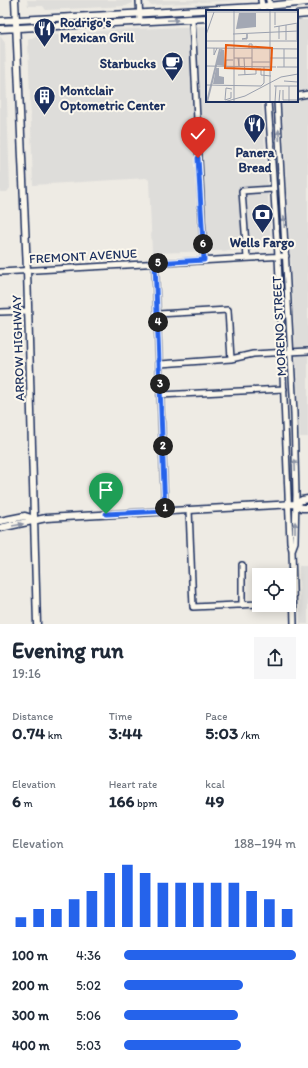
<!DOCTYPE html>
<html lang="en">
<head>
<meta charset="utf-8">
<style>
  body { margin:0; font-family:Itim,sans-serif; background:#f6f6f7; color:#1f2937; height:100vh; display:flex; flex-direction:column; font-size:15px; white-space:nowrap }
  * { box-sizing:border-box; margin:0 }
  p { font-size:13px; color:#747a83 }
  .icon { flex:none; width:22px; height:22px; fill:none; stroke:currentColor; stroke-width:2; stroke-linecap:round; stroke-linejoin:round }
  .map { position:relative; height:624px; overflow:hidden }
  .drawer { display:flex; flex-direction:column; background:#fff; flex:1 }
  .drawer>* { flex:none }
  .tools { position:absolute; left:252px; top:568px; display:grid; gap:8px }
  .tools a { display:grid; place-items:center; width:44px; height:44px; border-radius:0px; background:#fff; box-shadow:0 2px 10px #0003; font-size:20px }
  .pin { position:absolute; display:grid; place-items:center; width:34px; height:34px; color:#fff; margin:-41px -17px; border-radius:50% 50% 50% 0; rotate:-45deg; box-shadow:0 0 4px #0007 }
  .pin .icon { rotate:45deg }
  .km { position:absolute; width:20px; height:20px; margin:-10px; border-radius:50%; background:#222; color:#fff; font-size:11px; line-height:20px; text-align:center }
  .round { display:grid; place-items:center; flex:none; width:42px; height:42px; border-radius:0px; background:#f6f6f7 }
  .headline { display:flex; align-items:center; justify-content:space-between; height:68px; padding:0 12px }
  h1 { font-size:22px; font-weight:700; line-height:30px }
  .figures { display:grid; grid-template-columns:repeat(3,1fr); gap:6px; height:68px; padding:4px 12px }
  .figures div { display:grid; align-content:center }
  .figures b { font-size:17px; font-weight:700 }
  .figures small { font-size:11px; font-weight:400 }
  .figures p { font-size:11px }
  .chart { height:112px; padding:8px 12px }
  .chart p { display:flex; justify-content:space-between }
  .chart svg { width:100%; height:72px; margin-top:4px; stroke:#2563eb; stroke-width:6 }
  ul { padding:0 12px; list-style:none; font-size:13px }
  li { display:grid; grid-template-columns:64px 48px 1fr; align-items:center; height:30px }
  li i { height:10px; border-radius:5px; background:#2563eb }
  .map>svg:first-child { display:block }
  .built { fill:#deddda }
  .lines { fill:none; stroke-linecap:round; stroke-linejoin:round }
  .minor-casing { stroke:#1b2f5e; stroke-width:8 }
  .major-casing { stroke:#1b2f5e; stroke-width:9 }
  .minor { stroke:#fbf7ec; stroke-width:5 }
  .major { stroke:#fbf7ec; stroke-width:6 }
  .oneway { fill:#8b93a5 }
  .route-casing { stroke:#fff; stroke-width:8 }
  .route { stroke:#2563eb; stroke-width:5 }
  .labels { text-anchor:middle; dominant-baseline:central; stroke-width:4; stroke-linejoin:round; paint-order:stroke }
  .poi-label { font-size:13px; font-weight:bold; fill:#1b2f5e; stroke:#fbf7ec; text-anchor:start }
  .street-label { font-size:13px; fill:#1b2f5e; stroke:#fbf7ec }
  .inset-river { fill:none; stroke:#a3a8b4; stroke-width:2 }
  .inset-road { fill:none; stroke:#9aa0ae; stroke-width:1 }
  .view { fill:#e8590c; fill-opacity:0.15; stroke:#e8590c; stroke-width:2 }
  .inset-edge { fill:none; stroke:#1b2f5e; stroke-width:2 }
</style>
</head>
<body>
<div class="map">
<svg width="308" height="624" viewBox="0 0 308 624">
  <rect width="100%" height="100%" fill="#eeebe4"/>
  <filter id="ink" filterUnits="userSpaceOnUse"><feTurbulence type="fractalNoise" baseFrequency=".025" numOctaves="2"/><feDisplacementMap in="SourceGraphic" scale="8" xChannelSelector="R" yChannelSelector="G"/><feConvolveMatrix kernelMatrix="1 2 1 2 8 2 1 2 1" color-interpolation-filters="sRGB"/></filter>
  <g filter="url(#ink)">
    <path class="built" d="M27,0h105l1,3 -7,3 -80,4 -3,-4h-15z
      M147,0h89l-86,5z
      M297,20h11v417h-8l-18,-336h15z
      M207,26v75h55l9,143 -2,2 -25,4 -89,3 -3,-1 -3,-72 -3,-2 -113,7 -5,-145 8,-4 77,-6z
      M0,36l5,7 5,145 -3,4h-7z
      M299,566h9v58h-8z"/>
    <g class="lines">
      <defs>
        <path id="minor" d="M139,0l1,22
          M261,0l2,11
          M269,0l1,11
          M192,19l12,241
          M297,96l11,-2
          M268,101l10,155 12,286 2,8 2,74
          M277,101l17,312 2,82 -1,47 -3,8
          M247,258l-5,-67 31,-2
          M155,263l10,248
          M0,272l286,-16
          M0,312l28,-1
          M158,314l70,-4 3,49
          M160,364l71,-5 22,-5 55,-3
          M160,395l124,-6
          M189,510l4,97 66,-3
          M242,565v40"/>
        <path id="major" d="M15,0l12,270 10,354
          M297,15l11,-1
          M0,21l257,-14 51,-5
          M0,29l207,-11
          M295,504l7,4h6
          M0,521l25,-5 9,3
          M0,528l46,-10 249,-14 7,-4 6,-1"/>
      </defs>
      <use href="#minor" class="minor-casing"/>
      <use href="#major" class="major-casing"/>
      <use href="#minor" class="minor"/>
      <use href="#major" class="major"/>
    </g>
    <defs><path id="oneway-solid" d="M-6-.8H1V-3.2L6.5 0L1 3.2V.8H-6Z"/></defs>
    <g class="oneway">
      <use href="#oneway-solid" transform="translate(173 20) rotate(-3)"/>
      <use href="#oneway-solid" transform="translate(279 135) rotate(-93)"/>
      <use href="#oneway-solid" transform="translate(284 222) rotate(-93)"/>
      <use href="#oneway-solid" transform="translate(295 465) rotate(-92)"/>
      <use href="#oneway-solid" transform="translate(18 525) rotate(-10)"/>
      <use href="#oneway-solid" transform="translate(295 527) rotate(-90)"/>
    </g>
  </g>
  <g class="lines" filter="url(#ink)">
    <defs>
      <path id="route" d="M106,514l59,-3 -10,-248 49,-3 -6,-102"/>
    </defs>
    <use href="#route" class="route-casing"/>
    <use href="#route" class="route"/>
  </g>
  <defs>
    <symbol id="restaurant-pin" viewBox="-11 -11 22 30"><path d="M0 17L-7.5 6A9.5 9.5 0 1 1 7.5 6Z" fill="#1b2f5e" stroke="#fbf7ec"/><path d="M-5-6h1v4h1v-4h1v4h1v-4h1v5L-1.5 .5V6h-2V.5L-5-1ZM5-6V6H3V1.5H1.5Q1.5-4 5-6Z" fill="#fff"/></symbol>
    <symbol id="cafe-pin" viewBox="-11 -11 22 30"><path d="M0 17L-7.5 6A9.5 9.5 0 1 1 7.5 6Z" fill="#1b2f5e" stroke="#fbf7ec"/><path d="M-5.5-4.5H6V0H3Q3 3.5 0 3.5H-2.5Q-5.5 3.5-5.5 0ZM3-3.2v2h1.7v-2ZM-6 4.5H4V6H-6Z" fill="#fff"/></symbol>
    <symbol id="building-pin" viewBox="-11 -11 22 30"><path d="M0 17L-7.5 6A9.5 9.5 0 1 1 7.5 6Z" fill="#1b2f5e" stroke="#fbf7ec"/><path d="M-4-6H4V6H1V3H-1V6H-4ZM-2.5-4.3h1.7v1.8h-1.7ZM.8-4.3h1.7v1.8H.8ZM-2.5-1h1.7V.8h-1.7ZM.8-1h1.7V.8H.8Z" fill="#fff"/></symbol>
    <symbol id="bank-pin" viewBox="-11 -11 22 30"><path d="M0 17L-7.5 6A9.5 9.5 0 1 1 7.5 6Z" fill="#1b2f5e" stroke="#fbf7ec"/><path d="M-6-4H6V4H-6ZM0-2.3a2.3 2.3 0 1 0 0 4.6a2.3 2.3 0 1 0 0-4.6Z" fill="#fff"/></symbol>
  </defs>
  <g fill-rule="evenodd">
    <use href="#restaurant-pin" x="32" y="16" width="25" height="34"/>
    <use href="#cafe-pin" x="160" y="50" width="25" height="34"/>
    <use href="#building-pin" x="32" y="84" width="25" height="34"/>
    <use href="#restaurant-pin" x="242" y="112" width="25" height="34"/>
    <use href="#bank-pin" x="250" y="202" width="25" height="34"/>
  </g>
  <g class="labels">
    <g class="poi-label">
      <text x="60" y="22">Rodrigo's<tspan x="60" dy="15">Mexican Grill</tspan></text>
      <text x="156" y="63" text-anchor="end">Starbucks</text>
      <text x="60" y="90">Montclair<tspan x="60" dy="15">Optometric Center</tspan></text>
      <text x="255" y="152" text-anchor="middle">Panera<tspan x="255" dy="15">Bread</tspan></text>
      <text x="262" y="242" text-anchor="middle">Wells Fargo</text>
    </g>
    <g class="street-label">
      <text transform="translate(83 256) rotate(-3)">FREMONT AVENUE</text>
      <text transform="translate(279 326) rotate(-93)">MORENO STREET</text>
      <text transform="translate(18 348) rotate(-92)">ARROW HIGHWAY</text>
    </g>
  </g>
  <g transform="translate(206 10)">
    <rect width="92" height="92" fill="#eeebe4"/>
    <path d="M33,3h17v14l-20,2zM15,39l3,1v16l-8,-1zM10,58h3v8l5,1v7h-11z" fill="#a3a8b4"/>
    <path class="inset-river" d="M1,92l13,-53"/>
    <path class="inset-road" d="M64,1v91M0,2h92M69,2v13M80,15v15M68,17l24,-4M27,24l65,-3M41,24v5h-5l5,-1zM0,25l8,-23M73,29v-13M91,30v-16M0,31h92M0,38l92,1M8,38v7l3,-7M43,39v-5h3v24M78,39v18M28,48h18M32,48l1,8v-8M38,48l1,17M64,48h28M46,52h18M0,56l70,1M20,57v-7h7M71,57h21M32,65l18,-1v-5h5v6l10,1M78,71l14,1M0,75l55,1 3,-3v-16M68,76h24M77,80v10h15M25,82v6l-6,2 1,-12 6,1M83,91v-15M18,92l21,-6 36,-19 17,-3M28,92v-92M69,92l1,-16M73,92l1,-12"/>
    <path class="view" d="M20,35l46,3 -1,22 -46,-2z"/>
    <rect width="92" height="92" class="inset-edge"/>
  </g>
</svg>
<div class="tools">
<a><svg class="icon" aria-label="locate" viewBox="0 0 24 24"><circle cx="12" cy="12" r="6"/><path d="M12 2v4M12 18v4M2 12h4M18 12h4"/></svg></a>
</div>
<div class="pin" style="left:106px;top:514px;background:#1e9e55"><svg class="icon" aria-label="arrive" viewBox="0 0 24 24"><path d="M6 21V4h12l-3 4 3 4H6"/></svg></div>
<div class="pin" style="left:198px;top:158px;background:#d93025"><svg class="icon" aria-label="check" viewBox="0 0 24 24"><path d="M5 12l5 5 9-10"/></svg></div>
<b class="km" style="left:165px;top:508px">1</b>
<b class="km" style="left:163px;top:446px">2</b>
<b class="km" style="left:160px;top:384px">3</b>
<b class="km" style="left:158px;top:322px">4</b>
<b class="km" style="left:158px;top:263px">5</b>
<b class="km" style="left:203px;top:244px">6</b>
</div>
<section class="drawer">
<div class="headline"><div><h1>Evening run</h1><p>19:16</p></div><a class="round"><svg class="icon" aria-label="share" viewBox="0 0 24 24"><path d="M12 15V3M7 8l5-5 5 5M5 13v7h14v-7"/></svg></a></div>
<div class="figures">
<div><p>Distance</p><b>0.74<small> km</small></b></div>
<div><p>Time</p><b>3:44</b></div>
<div><p>Pace</p><b>5:03<small> /km</small></b></div>
</div>
<div class="figures">
<div><p>Elevation</p><b>6<small> m</small></b></div>
<div><p>Heart rate</p><b>166<small> bpm</small></b></div>
<div><p>kcal</p><b>49</b></div>
</div>
<div class="chart"><p><span>Elevation</span>188–194 m</p>
<svg viewBox="0 0 160 44" preserveAspectRatio="none"><path d="M5 44V38M15 44V33M25 44V33M35 44V27M45 44V22M55 44V11M65 44V6M75 44V11M85 44V17M95 44V17M105 44V17M115 44V17M125 44V17M135 44V22M145 44V27M155 44V33"/></svg>
</div>
<ul>
<li><b>100 m</b>4:36<i style="width:100%"></i></li>
<li><b>200 m</b>5:02<i style="width:69%"></i></li>
<li><b>300 m</b>5:06<i style="width:66%"></i></li>
<li><b>400 m</b>5:03<i style="width:68%"></i></li>
</ul>
</section>
</body>
</html>
